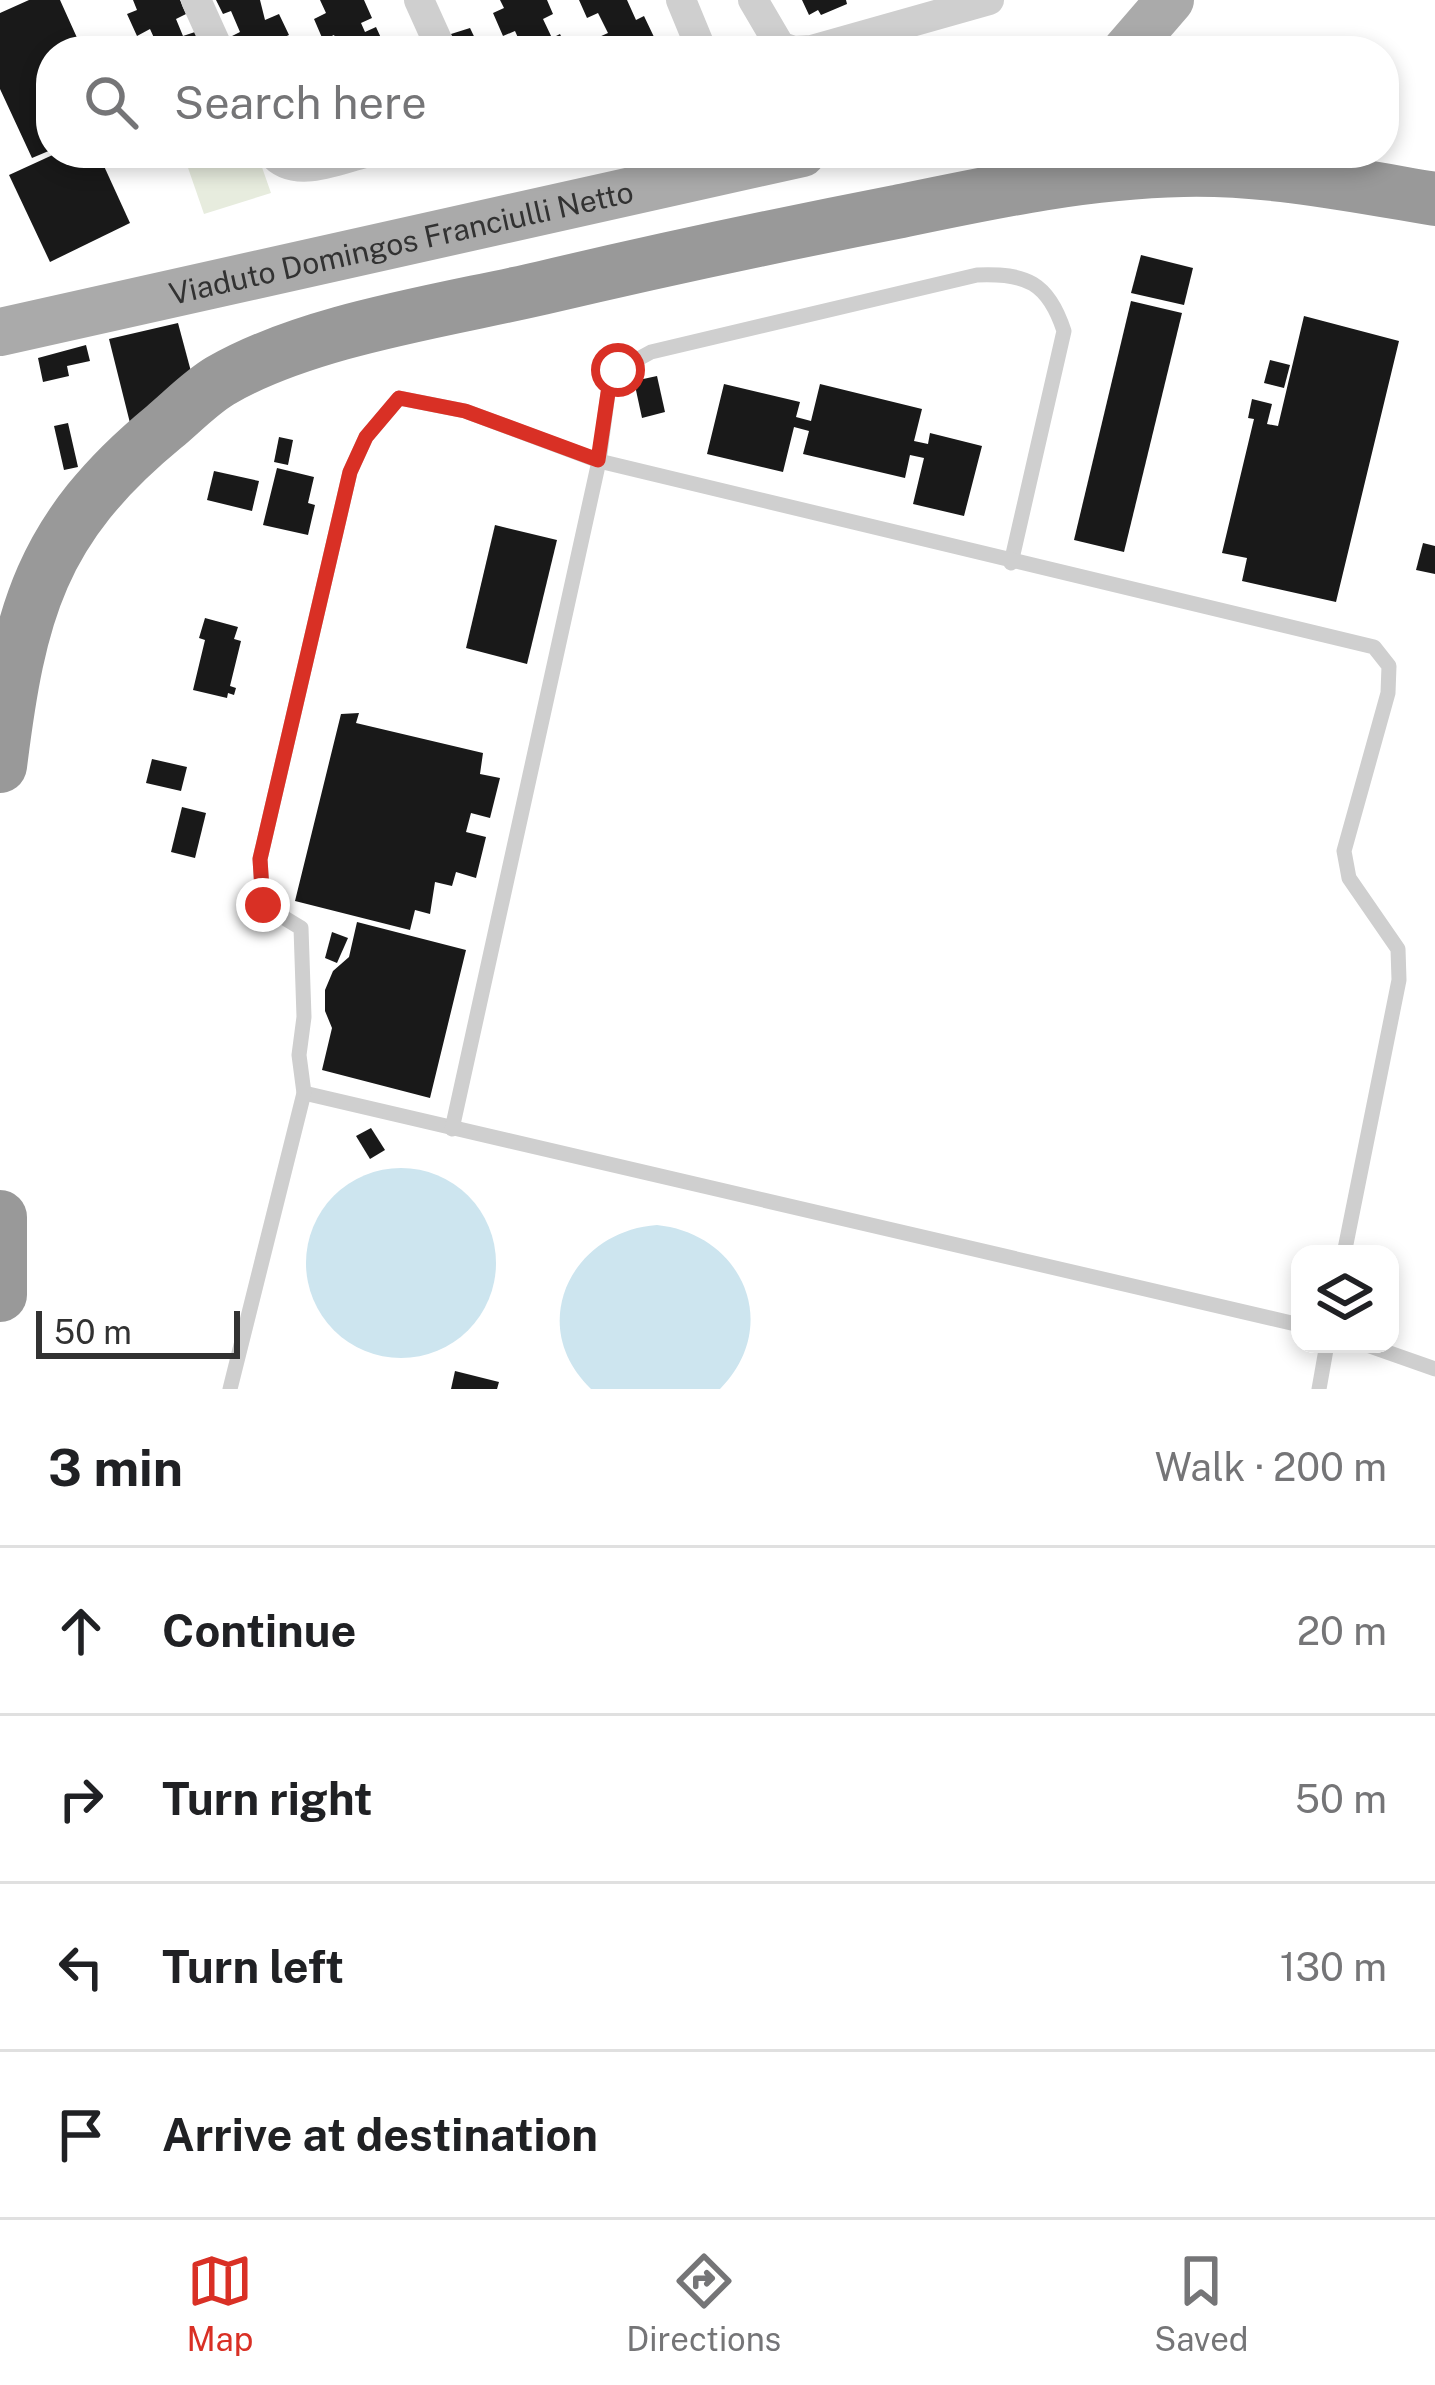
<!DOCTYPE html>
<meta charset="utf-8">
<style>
:root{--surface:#fff;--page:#f6f6f6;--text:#202124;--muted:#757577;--line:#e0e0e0;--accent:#d93025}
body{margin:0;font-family:"Public Sans",sans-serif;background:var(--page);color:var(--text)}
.controls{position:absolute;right:36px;bottom:36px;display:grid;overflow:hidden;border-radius:24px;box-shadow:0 6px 18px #0003}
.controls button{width:108px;height:108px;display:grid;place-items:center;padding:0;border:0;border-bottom:3px solid var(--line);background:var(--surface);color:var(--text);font:60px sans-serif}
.scale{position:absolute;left:36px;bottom:30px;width:204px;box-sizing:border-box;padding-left:12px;border:6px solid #323232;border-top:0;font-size:33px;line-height:42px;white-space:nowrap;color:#323232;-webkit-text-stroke:9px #fff;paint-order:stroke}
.stop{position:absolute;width:36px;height:36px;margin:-27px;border:9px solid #d93025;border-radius:50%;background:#fff}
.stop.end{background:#d93025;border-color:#fff;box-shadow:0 3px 12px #0008}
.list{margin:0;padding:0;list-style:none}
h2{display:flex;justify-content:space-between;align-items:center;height:156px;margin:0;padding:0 48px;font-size:51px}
h2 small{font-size:39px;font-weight:400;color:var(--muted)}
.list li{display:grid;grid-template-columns:78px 1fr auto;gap:36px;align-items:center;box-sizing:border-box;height:168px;padding:0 48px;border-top:3px solid var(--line)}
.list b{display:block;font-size:45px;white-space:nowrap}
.list em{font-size:39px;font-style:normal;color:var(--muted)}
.icon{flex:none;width:66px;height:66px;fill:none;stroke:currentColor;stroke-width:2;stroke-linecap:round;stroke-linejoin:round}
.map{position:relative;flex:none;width:1435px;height:1389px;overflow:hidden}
.search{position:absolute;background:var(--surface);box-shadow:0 6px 18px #0003;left:36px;right:36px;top:36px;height:132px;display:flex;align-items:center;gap:30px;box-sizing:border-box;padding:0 42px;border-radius:48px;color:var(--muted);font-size:45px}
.sheet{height:828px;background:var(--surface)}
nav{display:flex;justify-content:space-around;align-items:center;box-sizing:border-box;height:168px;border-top:3px solid var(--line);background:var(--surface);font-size:33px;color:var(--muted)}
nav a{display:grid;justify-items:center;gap:6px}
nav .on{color:var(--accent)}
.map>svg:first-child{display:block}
.green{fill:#e7ecde}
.water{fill:#cde5ef}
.building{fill:#191919}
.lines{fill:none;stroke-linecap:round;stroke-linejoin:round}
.service{stroke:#cfcfcf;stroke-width:15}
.minor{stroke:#cfcfcf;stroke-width:30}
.primary{stroke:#aaa;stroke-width:48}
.motorway{stroke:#999;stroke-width:54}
.route{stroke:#d93025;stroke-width:15}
.labels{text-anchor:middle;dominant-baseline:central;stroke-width:12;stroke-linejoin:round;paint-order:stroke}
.street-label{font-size:30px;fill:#323232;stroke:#fff}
</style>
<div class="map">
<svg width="1435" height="1389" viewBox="0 0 1435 1389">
<rect width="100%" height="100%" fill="#fff"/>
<path class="green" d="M214,153h43l14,40 -67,21 -18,-52z"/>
<g class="water">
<circle cx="401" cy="1263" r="95"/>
<path d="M657,1225c85,9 126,100 63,164h-129c-66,-63 -20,-158 66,-164z"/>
</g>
<g class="building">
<path d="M29,0h31l23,51h-32v99l-19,8 -32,-69v-76z"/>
<path d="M133,0h47l6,14 -10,5 7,17 12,-4 9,19h-44l-10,-22 -13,7 -10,-22 10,-4z"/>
<path d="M216,0h44l5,20 14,-6 10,21 -13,6 5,10h-44l-7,-14 10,-5 -9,-21 -8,3z"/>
<path d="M320,0h44l8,18 -11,5 4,9 11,-5 11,24h-62l14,-6 -5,-10 -11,5 -9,-21 12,-6z"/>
<path d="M500,0h47l6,14 -10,5 9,19 8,-4 8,17h-44l-9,-20 -12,5 -10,-23 11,-5z"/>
<path d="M579,0h48l9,20 8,-4 10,21 -9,5 2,6 -7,3h-35l-6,-14 9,-4 -10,-20 -11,5z"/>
<path d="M802,0h44l1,4 -26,11 -3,-5 -9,5z"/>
<path d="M470,28l11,23h-22l-8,-17z"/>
<path d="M57,153h41l32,70 -80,39 -41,-87z"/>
<path d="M1141,255l52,13 -9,37 -53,-12z"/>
<path d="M1131,301l51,12 -58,239 -50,-12z"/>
<path d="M1304,316l95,25 -63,261 -94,-21 5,-23 -25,-5 32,-134 -6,-1 4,-19 20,5 -5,20 11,2z"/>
<path d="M178,323l15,56 -63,44 -21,-84z"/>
<path d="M86,345l4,16 -23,5 2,10 -26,6 -5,-24z"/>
<path d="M1270,360l20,5 -6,23 -20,-5z"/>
<path d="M657,376l8,36 -23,6 -8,-37z"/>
<path d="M724,384l76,18 -4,15 15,4 9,-37 102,25 -8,32 14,3 2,-11 52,13 -18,70 -51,-12 11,-46 -14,-3 -5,23 -102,-24 6,-23 -15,-4 -11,45 -76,-18z"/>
<path d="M68,423l10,44 -14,3 -10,-44z"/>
<path d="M279,437l14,3 -5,25 -14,-3z"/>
<path d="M277,468l37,9 -6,26 7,2 -7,30 -45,-10z"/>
<path d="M214,471l45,10 -7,30 -45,-11z"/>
<path d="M495,525l62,15 -30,124 -61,-16z"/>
<path d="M1423,543l12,3v28l-19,-4z"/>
<path d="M205,618l33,9 -4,12 7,2 -11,45 6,2 -2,7 -6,-2 -1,5 -34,-8 12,-50 -6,-2z"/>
<path d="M359,713l-3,10 127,30 -3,21 20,4 -10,40 -19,-5 -5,19 20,5 -10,41 -20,-6 -4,14 -17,-4 -5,32 -15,-4 -5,20 -115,-29 46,-187z"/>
<path d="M152,759l35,8 -6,24 -35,-8z"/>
<path d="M182,807l24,6 -11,45 -24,-6z"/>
<path d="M357,922l109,28 -36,148 -108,-28 10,-42 -7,-17v-21l8,-19 16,-14z"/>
<path d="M332,932l16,6 -11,25 -12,-5z"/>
<path d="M371,1128l14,22 -15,9 -14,-23z"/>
<path d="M455,1371l44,11 -2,7h-46z"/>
</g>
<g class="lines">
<g class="service">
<path d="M304,1093l996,232"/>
<path d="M452,1129l147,-668 9,-68 10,-23 33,-18 326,-77c49,-2 71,7 87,56l-53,232"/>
<path d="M1364,1344l71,25"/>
<path d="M230,1389l74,-296 -5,-38 5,-38 -3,-89 -38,-23 -3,-46 90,-387 16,-35 33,-39 66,13 134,50 775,186 15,19 -1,27 -44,158 5,27 49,71 1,31 -55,274"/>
<path d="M1319,1389l8,-45"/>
</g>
<g class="minor">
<path d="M196,0l23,51"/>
<path d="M419,0l23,51"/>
<path d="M681,0l21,51"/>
<path d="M753,0l27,46 13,5 19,-1 177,-50"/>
<path d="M272,153c22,27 65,7 93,0"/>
</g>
<g class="primary">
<path d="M1126,51l44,-51"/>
<path id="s1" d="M0,332l802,-179"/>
</g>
<g class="motorway">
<path d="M0,766c19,-153 40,-237 164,-339 18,-15 36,-34 56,-46 88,-51 222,-70 322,-93 118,-28 236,-53 354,-76 96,-20 189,-40 287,-42 85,-2 169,15 252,29"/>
<path d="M0,1217v78"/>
</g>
</g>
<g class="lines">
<path class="route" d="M263,905l-3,-46 90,-387 16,-35 33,-39 66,13 133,49 10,-67 10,-23"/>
</g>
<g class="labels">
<g class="street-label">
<text stroke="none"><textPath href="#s1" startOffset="411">Viaduto Domingos Franciulli Netto</textPath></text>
</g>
</g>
</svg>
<div class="controls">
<button><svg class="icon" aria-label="layers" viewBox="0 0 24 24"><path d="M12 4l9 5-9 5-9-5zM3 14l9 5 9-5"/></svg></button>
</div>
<div class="scale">50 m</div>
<div class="stop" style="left:618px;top:370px"></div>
<div class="stop end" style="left:263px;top:905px"></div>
<div class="search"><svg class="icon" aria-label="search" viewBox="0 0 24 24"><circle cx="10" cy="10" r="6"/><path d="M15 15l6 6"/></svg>Search here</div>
</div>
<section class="sheet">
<h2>3 min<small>Walk · 200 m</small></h2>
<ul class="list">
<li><svg class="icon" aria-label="ahead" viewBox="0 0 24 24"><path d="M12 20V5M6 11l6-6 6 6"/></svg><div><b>Continue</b></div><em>20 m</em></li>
<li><svg class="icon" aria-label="right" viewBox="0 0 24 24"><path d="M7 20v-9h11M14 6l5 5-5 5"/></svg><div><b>Turn right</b></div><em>50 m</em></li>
<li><svg class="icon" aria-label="left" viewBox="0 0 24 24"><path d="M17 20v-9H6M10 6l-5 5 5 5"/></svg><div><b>Turn left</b></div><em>130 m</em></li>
<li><svg class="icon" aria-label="arrive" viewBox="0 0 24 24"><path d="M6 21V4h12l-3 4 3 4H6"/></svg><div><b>Arrive at destination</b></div></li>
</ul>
</section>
<nav>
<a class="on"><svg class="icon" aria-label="map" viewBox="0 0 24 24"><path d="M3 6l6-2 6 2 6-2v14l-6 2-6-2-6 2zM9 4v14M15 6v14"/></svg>Map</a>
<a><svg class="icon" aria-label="directions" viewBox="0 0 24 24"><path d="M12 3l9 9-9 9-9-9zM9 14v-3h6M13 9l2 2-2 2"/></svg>Directions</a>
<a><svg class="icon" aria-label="saved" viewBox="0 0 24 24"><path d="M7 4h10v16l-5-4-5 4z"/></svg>Saved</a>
</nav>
